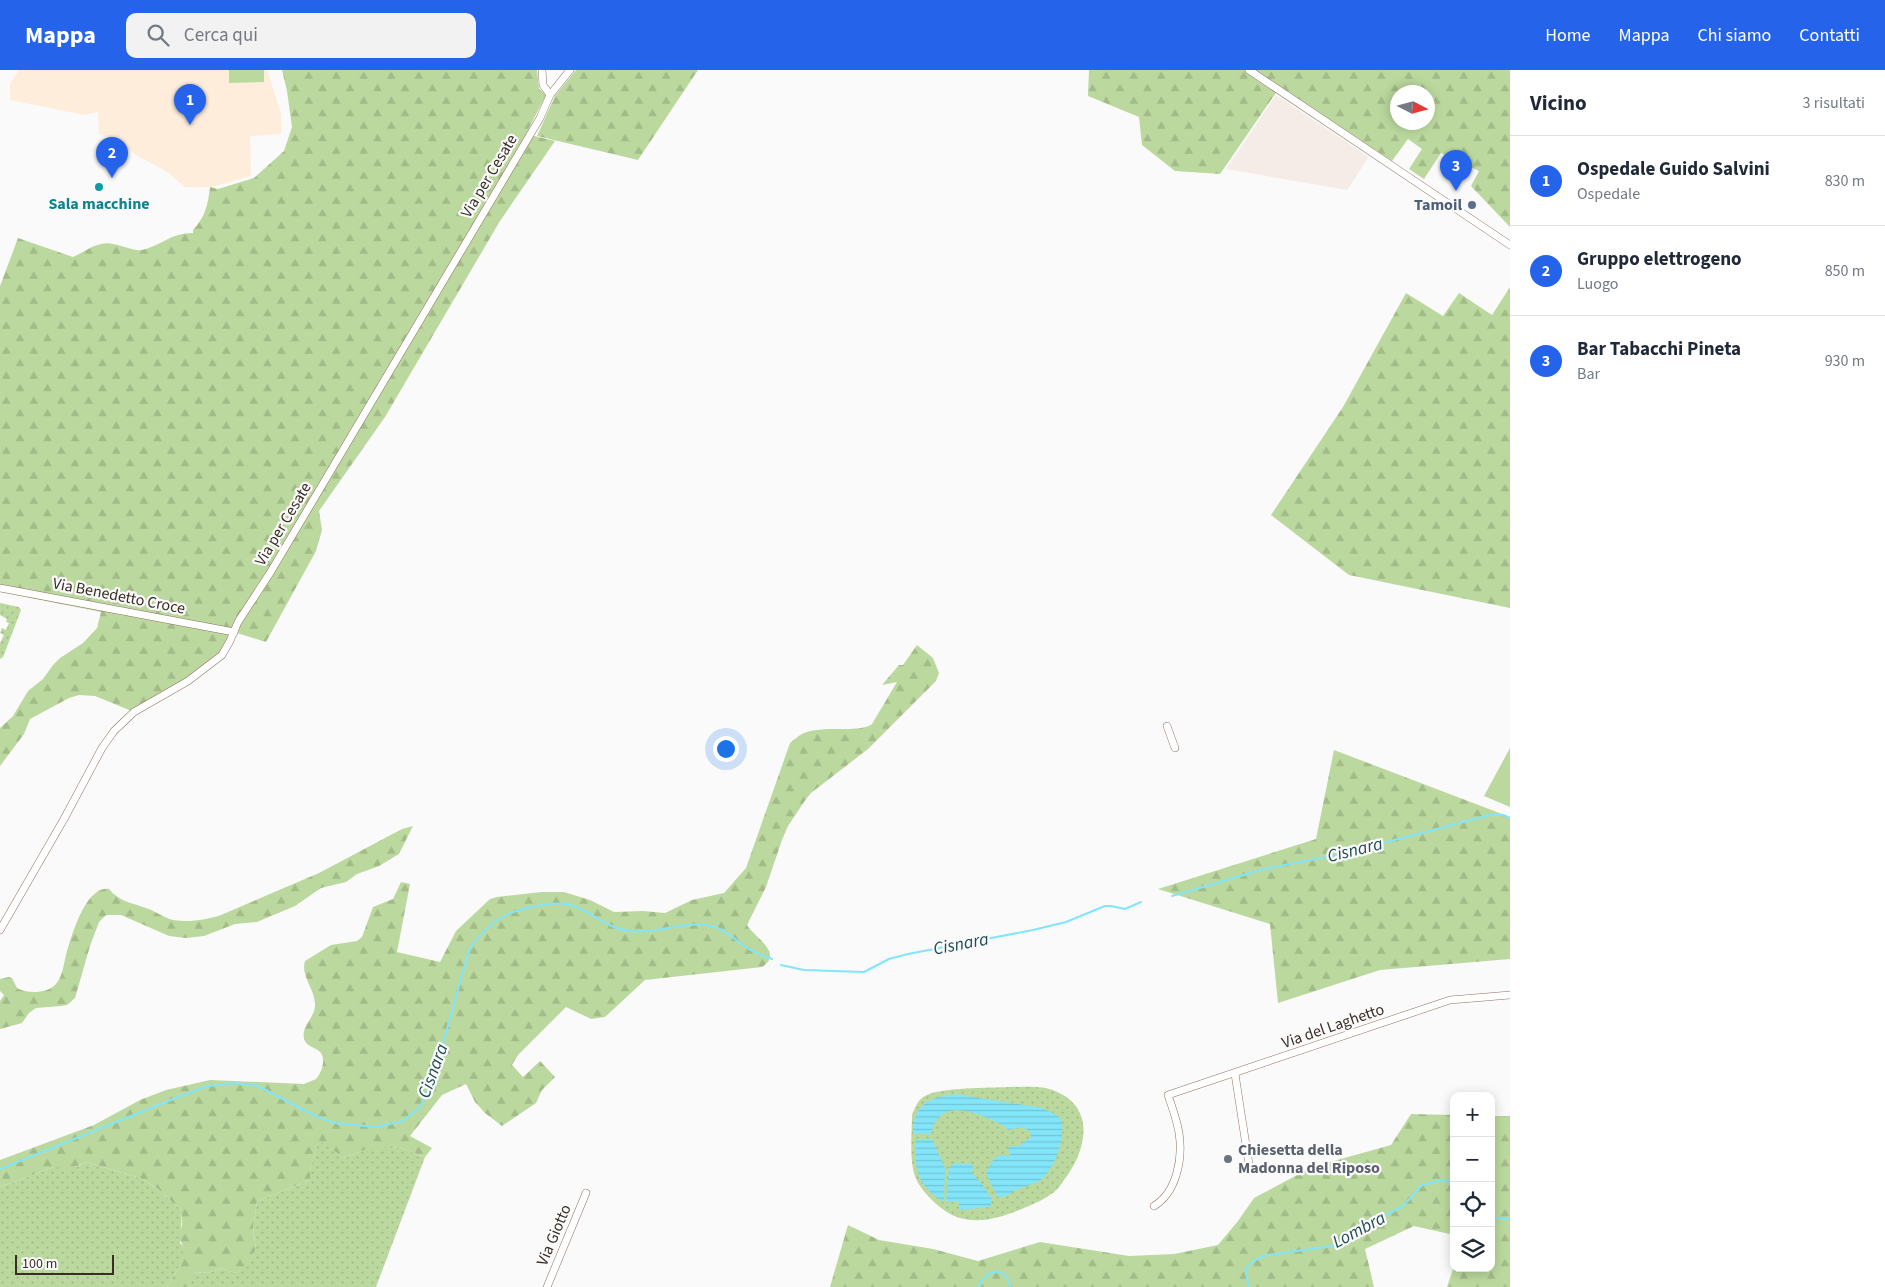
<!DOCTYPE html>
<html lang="it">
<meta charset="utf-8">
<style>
:root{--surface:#fff;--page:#f2f2f3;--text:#1f2937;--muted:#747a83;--line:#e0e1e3;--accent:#2563eb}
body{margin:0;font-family:"Source Sans 3",sans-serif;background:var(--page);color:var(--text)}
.controls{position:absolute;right:15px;bottom:15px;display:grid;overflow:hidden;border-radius:10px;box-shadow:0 2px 12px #0003}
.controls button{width:45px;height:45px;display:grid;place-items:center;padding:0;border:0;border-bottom:1px solid var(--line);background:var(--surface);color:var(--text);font:25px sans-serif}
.compass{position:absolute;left:1390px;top:15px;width:45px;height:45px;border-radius:50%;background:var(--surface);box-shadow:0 2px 12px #0003;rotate:96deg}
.scale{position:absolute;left:15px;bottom:12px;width:99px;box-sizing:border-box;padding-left:5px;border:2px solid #3a2d26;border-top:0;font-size:14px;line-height:18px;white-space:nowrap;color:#3a2d26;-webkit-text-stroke:4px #fafafa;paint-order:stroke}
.you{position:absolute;left:725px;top:678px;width:18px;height:18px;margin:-12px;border:4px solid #fff;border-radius:50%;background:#1a73e8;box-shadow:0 0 0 8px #1a73e833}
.badge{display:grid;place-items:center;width:32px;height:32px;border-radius:50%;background:var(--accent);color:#fff;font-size:16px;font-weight:700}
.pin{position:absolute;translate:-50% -41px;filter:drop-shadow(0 1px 2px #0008)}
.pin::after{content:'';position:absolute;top:26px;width:18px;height:15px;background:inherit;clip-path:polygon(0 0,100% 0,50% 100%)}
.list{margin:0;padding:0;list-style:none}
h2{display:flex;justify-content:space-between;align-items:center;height:65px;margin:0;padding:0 20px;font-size:21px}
h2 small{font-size:16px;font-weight:400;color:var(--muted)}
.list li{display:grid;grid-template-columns:32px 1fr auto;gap:15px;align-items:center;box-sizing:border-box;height:90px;padding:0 20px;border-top:1px solid var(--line)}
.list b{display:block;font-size:19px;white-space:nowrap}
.list p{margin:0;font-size:16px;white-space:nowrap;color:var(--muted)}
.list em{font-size:16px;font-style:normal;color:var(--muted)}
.icon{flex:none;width:28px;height:28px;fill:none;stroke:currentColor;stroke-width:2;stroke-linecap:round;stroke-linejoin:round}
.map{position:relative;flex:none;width:1510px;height:1217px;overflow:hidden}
header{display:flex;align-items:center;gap:30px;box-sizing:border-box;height:70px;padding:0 25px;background:var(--accent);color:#fff}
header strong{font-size:24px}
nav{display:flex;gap:28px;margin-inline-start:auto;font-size:18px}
.search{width:350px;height:45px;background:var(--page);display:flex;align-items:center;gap:12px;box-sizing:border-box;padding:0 18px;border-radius:10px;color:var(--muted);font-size:19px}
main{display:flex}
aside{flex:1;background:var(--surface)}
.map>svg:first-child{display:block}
.built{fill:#f5ece8}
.medical{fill:#feeddb}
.grass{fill:url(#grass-dots)}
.forest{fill:url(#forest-firs);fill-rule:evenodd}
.pitch{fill:#bbd99e}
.water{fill:url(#water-rules)}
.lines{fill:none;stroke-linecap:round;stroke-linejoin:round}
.stream{stroke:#83e5f9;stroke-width:2}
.minor-casing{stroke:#907162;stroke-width:8}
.minor{stroke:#fff;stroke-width:7}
.culture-dot{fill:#0f9aa8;stroke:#fafafa;stroke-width:2}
.service-dot{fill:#5c6f8a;stroke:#fafafa;stroke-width:2}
.worship-dot{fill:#6b7280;stroke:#fafafa;stroke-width:2}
.labels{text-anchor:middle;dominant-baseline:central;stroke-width:4.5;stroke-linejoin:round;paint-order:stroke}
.street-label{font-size:16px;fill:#3a2d26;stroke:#fafafa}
.culture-label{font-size:16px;font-weight:bold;fill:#0d838f;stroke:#fafafa}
.service-label{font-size:16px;font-weight:bold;fill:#4e5e75;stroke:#fafafa;text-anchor:end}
.worship-label{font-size:16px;font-weight:bold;fill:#5b616d;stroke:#fafafa;text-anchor:start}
.water-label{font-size:18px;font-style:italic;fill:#204c55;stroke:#fafafa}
</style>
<header>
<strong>Mappa</strong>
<div class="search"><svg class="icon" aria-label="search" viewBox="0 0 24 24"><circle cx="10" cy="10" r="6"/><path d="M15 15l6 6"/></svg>Cerca qui</div>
<nav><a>Home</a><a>Mappa</a><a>Chi siamo</a><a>Contatti</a></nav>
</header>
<main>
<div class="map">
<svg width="1510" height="1217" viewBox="0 0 1510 1217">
<defs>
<pattern id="grass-dots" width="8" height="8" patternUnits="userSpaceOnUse" patternTransform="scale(1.25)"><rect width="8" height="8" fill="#bbd99e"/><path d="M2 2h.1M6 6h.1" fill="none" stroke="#a2bb88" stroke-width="1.8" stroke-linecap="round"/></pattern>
<pattern id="forest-firs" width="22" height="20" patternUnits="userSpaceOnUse" patternTransform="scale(1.25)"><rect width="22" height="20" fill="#bbd99e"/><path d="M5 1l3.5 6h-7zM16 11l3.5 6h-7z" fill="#a2bb88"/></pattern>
<pattern id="water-rules" width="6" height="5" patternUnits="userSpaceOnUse" patternTransform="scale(1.25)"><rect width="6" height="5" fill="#83e5f9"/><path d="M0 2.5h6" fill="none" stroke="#72c5d5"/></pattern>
</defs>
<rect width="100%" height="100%" fill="#fafafa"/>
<path class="built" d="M1276,25l93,62 -22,33 -121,-21z"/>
<path class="medical" d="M19,0h248l14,43v21l-31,2 1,40 -39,11h-27l-19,-16 -25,-13 -34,-22 -8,-1 -1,-23 -13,3 -75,-15v-17z"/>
<g class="grass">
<path d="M0,533l19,4 2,3 -18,47 -3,2v-16l4,-8 -4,-2 2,-5 4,2 3,-7 -3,-1 1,-3 -7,-4z"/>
<path d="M1010,1017c15,0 32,-2 45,4 42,17 31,61 9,89 -3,4 -6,9 -10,12 -9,7 -20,12 -30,16 -27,12 -58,20 -83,0 -10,-8 -22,-20 -26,-32 -6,-17 -3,-44 -3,-61 3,-7 6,-16 13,-19 14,-9 66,-8 85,-9z"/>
<path d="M319,1069l25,19 23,-9h21l11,-2 26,10 -49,130h-187l5,-15 14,1 14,-5 12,5 10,-4 12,-20 -3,-21 4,-27 53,-21v-10z"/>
<path d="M86,1092l54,16 17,10 25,23 -2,32 5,5 -4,16 -14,23h-167v-100l54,-20h22z"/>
</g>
<g class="forest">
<path d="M282,0h255l2,19 7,6 -20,39 29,7 -55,80 -115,196 -66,94 3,19 -6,21 -50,91 -32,-10c-13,35 -69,61 -100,80l-39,-16 -16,-1 -10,3 -39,21 -6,15 -24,32v-38l13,-12 15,-25 15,-12 10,-14 7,-7 23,-15 14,-15 4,-16 -101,-20v-306l18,-48 55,19c9,-4 18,-11 28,-13 11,-4 32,8 41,6 21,-5 28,-17 51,-17v-3c12,-13 15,-25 17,-43l8,2 36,-11 30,-27 8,-24 -5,-36z"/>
<path d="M576,0h122l-60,90 -101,-24 18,-40z"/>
<path d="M1089,0h421v157l-39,-41 8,-15 -38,-18 -17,26 -15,-10 13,-20 -14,-10 -16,22 -112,-74 -60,87 -45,-3 -33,-26 -3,-28 -51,-21zM1398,22h30v30h-30z"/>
<path d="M1510,217v321l-161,-33 -78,-60 72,-108 63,-114 37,23 16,-23 33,22z"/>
<path d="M917,575l16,13 6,15 -3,8 -68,68 -57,44 -5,6 -18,27 -6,14 -16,47 -19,38c8,13 37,28 15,42l-117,13 -40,37 -14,2 -25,-12 -48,48 -6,10 11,12 17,-16 15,16 -13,13 -6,13 -34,23 -17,-13 -10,-11 -9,-18 -24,11 -32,41 22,12 -7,9 -26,-10 -11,2h-21l-23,9 -25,-18 -9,30v10l-53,21 -4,27 3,21 -12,21 -10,3 -12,-5 -14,5 -13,-1 -6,15h-22l14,-23 3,-16 -6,-12 4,-10v-15l-25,-23 -17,-10 -54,-16 -15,7 -17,-2 -54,20v-27l94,-35 46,-25 26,-10 44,-10 94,4 12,-5c6,-6 11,-22 3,-28 -5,-4 -13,-5 -15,-12 -3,-13 11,-22 11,-33 1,-16 -15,-30 -10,-45l26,-16 26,-4 5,-4 11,-30 20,-8 8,-17 9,2 -13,68 43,10 16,-31 34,-32 7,-2 45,-5h22l26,8 24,12 29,-1 22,2 27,-13 32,-7 22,-25 44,-125c4,-3 8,-7 12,-9 20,-10 56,0 70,-10l25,-42 -15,3 17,-20h4z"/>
<path d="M1334,680l176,67v142l-130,11 -102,33 -8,-79 -112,-35 158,-50z"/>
<path d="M413,756l-14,28 -20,12 -22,8 -11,8 -25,6 -26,18 -38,16 -22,2 -31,12 -18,2 -17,-2 -48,-21h-15l-7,7 -9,24 -15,52 -8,7 -6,1 -25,2 -7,5 -7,10 -22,6v-28l4,-6 -4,-4v-12l9,-2 3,1 5,10c10,6 30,6 39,-4 7,-8 8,-23 11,-33 5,-16 19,-66 42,-62 9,12 23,14 37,19 7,2 14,7 21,10 13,6 40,2 54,-3l98,-42 83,-44z"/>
<path d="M1411,1044l43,1v120l-40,-9 -49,23 9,38h-544l18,-62 31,15 54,9 45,12 62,-19 89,14 45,-2 44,-9 20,-24 16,-23 58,-31 79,-22z"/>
<path d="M1491,1046h19v171h-63l7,-21v2h37z"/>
</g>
<g class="pitch">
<path d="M229,0h35v12l-35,1z"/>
<path d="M1510,678v59l-26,-11z"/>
</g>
<g class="water">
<path d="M954,1024l88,14 15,7 5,6c2,19 -5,43 -19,57 -7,7 -20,8 -29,13 -6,3 -9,8 -17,5l-11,-22c6,-13 8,-21 24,-18l-2,-8 4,-2h7l12,-9 -1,-6 -9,-4 -12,3c-7,-6 -15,-9 -24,-13 -23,-9 -47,-14 -54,17h-18c0,-29 15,-36 41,-40z"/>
<path d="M915,1069h17l13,29 -1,34c-28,-17 -29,-32 -29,-63z"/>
<path d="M956,1093l16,1 1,3 -1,6 10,11 10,15 -2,8 -31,3v-8h-13l3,-35z"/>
</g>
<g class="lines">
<g class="stream">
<path d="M1172,826l92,-27 73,-14 153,-40h13l7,3"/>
<path d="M781,895l23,5 60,2 25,-13 19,-5 125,-24 33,-8 39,-16h6l14,3 16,-7"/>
<path d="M0,1099l178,-72 30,-11 27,-3 23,3 57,30 19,7 42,4 27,-6 17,-14 13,-27 36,-130c8,-13 19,-24 32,-32 13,-9 54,-18 70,-13 20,6 37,24 58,26 26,3 60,-11 83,-5 16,4 25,17 39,24 6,4 14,6 21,9"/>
<path d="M1491,1147l19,2"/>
<path d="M978,1217c8,-18 28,-22 32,0"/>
<path d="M1249,1217l-4,-18c6,-8 14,-11 23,-14l71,-10 29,-20 35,-19 19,-21 20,-5 12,3"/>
</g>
<defs>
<g id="minor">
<path d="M542,0l1,15 7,10"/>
<path d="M1249,0l261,175"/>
<path d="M0,518l234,44"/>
<path d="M1167,656l8,22"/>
<path d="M0,860l64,-111 38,-71 12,-17 20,-19 54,-31 34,-26 8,-14 8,-19 32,-49 270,-455 10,-23 20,-25"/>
<path d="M1235,1004l15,97"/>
<path d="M1154,1136c23,-14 29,-48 25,-73 -2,-13 -7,-26 -11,-38l282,-95 60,-5"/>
<path d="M547,1217l39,-94"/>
</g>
</defs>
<use href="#minor" class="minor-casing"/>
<use href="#minor" class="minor"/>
</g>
<circle class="culture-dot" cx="99" cy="117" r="5"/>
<circle class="service-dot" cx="1472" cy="135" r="5"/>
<circle class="worship-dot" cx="1228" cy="1089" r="5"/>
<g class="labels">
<g class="street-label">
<text transform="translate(489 106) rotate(-59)">Via per Cesate</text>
<text transform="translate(283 454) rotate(-59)">Via per Cesate</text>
<text transform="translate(119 526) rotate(11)">Via Benedetto Croce</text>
<text transform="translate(1333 956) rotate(-19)">Via del Laghetto</text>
<text transform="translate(554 1165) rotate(-67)">Via Giotto</text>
</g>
<g class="culture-label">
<text x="99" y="134">Sala macchine</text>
</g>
<g class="service-label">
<text x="1462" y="135">Tamoil</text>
</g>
<g class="worship-label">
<text x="1238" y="1080">Chiesetta della<tspan x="1238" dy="18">Madonna del Riposo</tspan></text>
</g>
<g class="water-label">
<text transform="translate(1355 780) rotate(-14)">Cisnara</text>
<text transform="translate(961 874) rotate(-11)">Cisnara</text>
<text transform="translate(433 1001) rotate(-70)">Cisnara</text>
<text transform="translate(1359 1160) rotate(-28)">Lombra</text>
</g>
</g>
</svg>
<div class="controls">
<button>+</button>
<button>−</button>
<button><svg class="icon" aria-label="locate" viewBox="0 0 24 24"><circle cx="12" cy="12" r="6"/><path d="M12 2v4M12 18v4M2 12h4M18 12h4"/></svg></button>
<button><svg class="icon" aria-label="layers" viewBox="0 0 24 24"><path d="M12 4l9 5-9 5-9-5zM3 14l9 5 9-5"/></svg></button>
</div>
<svg class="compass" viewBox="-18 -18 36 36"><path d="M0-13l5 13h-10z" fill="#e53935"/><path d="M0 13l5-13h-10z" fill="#747a83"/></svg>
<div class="scale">100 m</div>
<div class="you"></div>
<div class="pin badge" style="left:190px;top:55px">1</div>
<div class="pin badge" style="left:112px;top:108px">2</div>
<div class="pin badge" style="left:1456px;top:121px">3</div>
</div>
<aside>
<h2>Vicino<small>3 risultati</small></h2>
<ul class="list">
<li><span class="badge">1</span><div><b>Ospedale Guido Salvini</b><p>Ospedale</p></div><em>830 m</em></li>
<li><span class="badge">2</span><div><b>Gruppo elettrogeno</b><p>Luogo</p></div><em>850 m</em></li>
<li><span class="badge">3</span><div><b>Bar Tabacchi Pineta</b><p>Bar</p></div><em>930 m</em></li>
</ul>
</aside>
</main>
